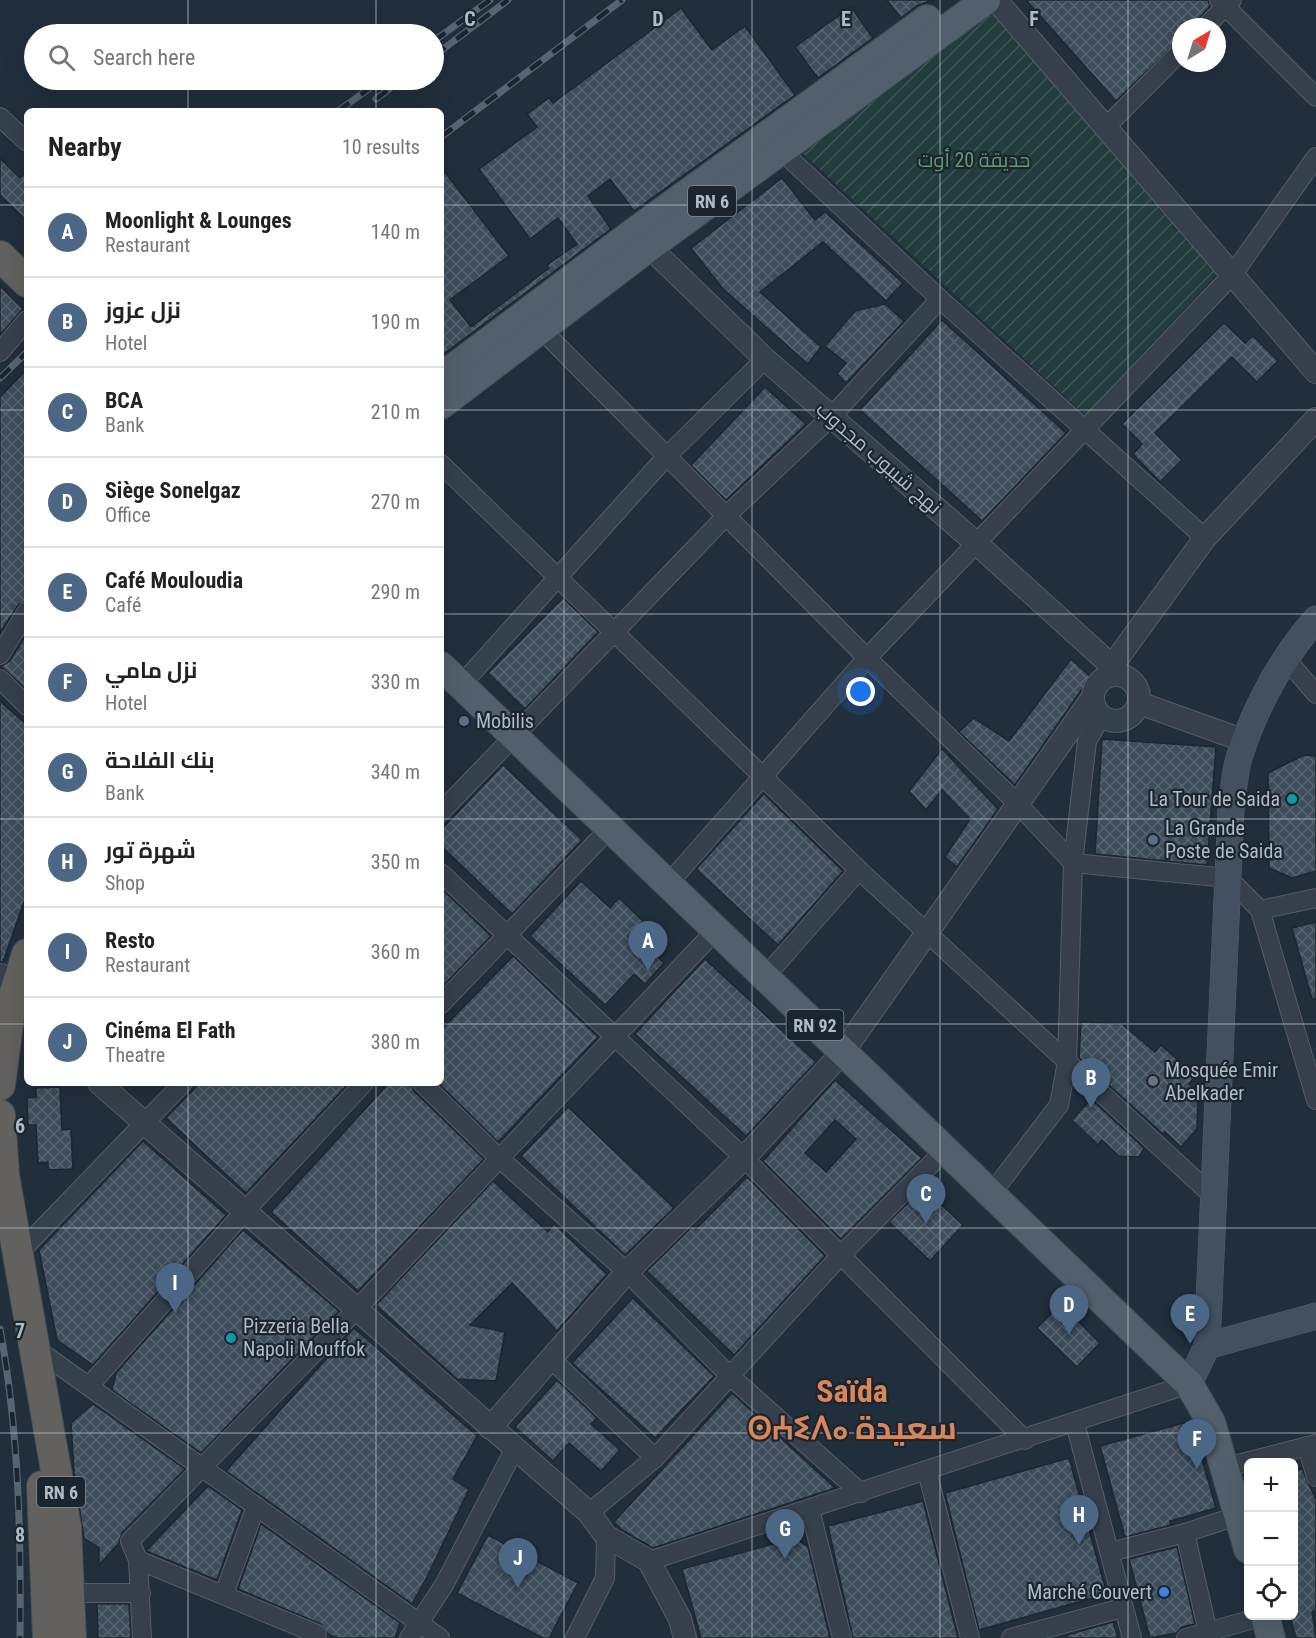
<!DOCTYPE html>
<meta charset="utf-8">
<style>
:root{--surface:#fff;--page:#f6f6f6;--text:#222;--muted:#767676;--line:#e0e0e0;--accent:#4c6685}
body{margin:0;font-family:"Roboto Condensed",Cairo,"Noto Sans Tifinagh",sans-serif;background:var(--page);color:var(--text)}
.controls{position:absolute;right:18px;bottom:18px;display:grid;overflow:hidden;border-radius:9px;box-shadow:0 6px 24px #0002}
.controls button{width:54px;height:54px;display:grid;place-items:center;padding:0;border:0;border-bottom:2px solid var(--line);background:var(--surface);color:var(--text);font:30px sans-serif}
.compass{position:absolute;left:1172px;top:18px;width:54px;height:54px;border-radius:50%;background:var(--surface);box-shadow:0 6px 24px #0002;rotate:38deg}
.you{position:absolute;left:861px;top:692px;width:21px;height:21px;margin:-15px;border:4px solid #fff;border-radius:50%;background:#1a73e8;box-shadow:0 0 0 9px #1a73e833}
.badge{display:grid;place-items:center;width:39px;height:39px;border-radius:50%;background:var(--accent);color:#fff;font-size:20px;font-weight:700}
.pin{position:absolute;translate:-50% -50px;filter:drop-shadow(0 2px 3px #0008)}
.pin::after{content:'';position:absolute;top:32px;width:21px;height:18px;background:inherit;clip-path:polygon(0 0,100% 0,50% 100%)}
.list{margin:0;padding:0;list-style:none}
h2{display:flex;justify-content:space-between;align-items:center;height:78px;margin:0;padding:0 24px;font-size:26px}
h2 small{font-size:20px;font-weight:400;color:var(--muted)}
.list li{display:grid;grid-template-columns:39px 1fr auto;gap:18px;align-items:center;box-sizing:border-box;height:90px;padding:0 24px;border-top:2px solid var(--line)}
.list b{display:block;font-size:22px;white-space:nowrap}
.list p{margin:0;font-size:20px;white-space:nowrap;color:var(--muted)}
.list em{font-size:20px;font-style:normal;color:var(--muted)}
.icon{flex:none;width:33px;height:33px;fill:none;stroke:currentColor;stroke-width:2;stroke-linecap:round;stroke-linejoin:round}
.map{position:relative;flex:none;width:1316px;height:1638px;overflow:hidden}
.search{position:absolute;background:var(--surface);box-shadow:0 6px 24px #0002;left:24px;top:24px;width:420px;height:66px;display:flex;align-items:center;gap:15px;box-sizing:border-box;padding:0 21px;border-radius:33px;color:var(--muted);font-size:22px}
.panel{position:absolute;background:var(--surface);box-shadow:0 6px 24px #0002;left:24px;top:108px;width:420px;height:978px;border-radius:9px}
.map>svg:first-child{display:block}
.garden{fill:url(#garden-furrows)}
.building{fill:url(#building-cross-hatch);stroke:#1c2732;stroke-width:1.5;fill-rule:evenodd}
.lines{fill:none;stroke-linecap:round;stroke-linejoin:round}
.minor-casing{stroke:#535e69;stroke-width:20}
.tertiary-casing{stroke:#535e69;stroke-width:24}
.secondary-casing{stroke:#535e69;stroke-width:27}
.primary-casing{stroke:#3e4955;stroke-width:30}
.trunk-casing{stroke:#404b56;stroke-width:32}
.minor{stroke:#35404c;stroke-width:18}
.tertiary{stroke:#35404c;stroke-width:22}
.secondary{stroke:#42505f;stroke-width:26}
.primary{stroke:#525f6c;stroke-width:28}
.trunk{stroke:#62615e;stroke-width:30}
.rail-casing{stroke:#566573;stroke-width:7}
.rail{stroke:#1a2530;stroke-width:4.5;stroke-dasharray:14;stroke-linecap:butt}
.grid{fill:none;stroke:#b0bbc8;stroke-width:1.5;stroke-opacity:0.55}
.service-dot{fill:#5c6f8a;stroke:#1a2530;stroke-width:2}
.culture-dot{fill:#0f9aa8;stroke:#1a2530;stroke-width:2}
.worship-dot{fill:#6b7280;stroke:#1a2530;stroke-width:2}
.shop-dot{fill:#3f7fe0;stroke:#1a2530;stroke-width:2}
.labels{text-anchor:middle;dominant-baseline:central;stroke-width:4.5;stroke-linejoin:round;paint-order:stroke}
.shield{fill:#1a2530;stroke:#838e9a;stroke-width:1.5}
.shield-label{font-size:18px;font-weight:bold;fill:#b0bbc8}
.park-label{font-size:20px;fill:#659a6d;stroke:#1a2530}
.street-label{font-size:20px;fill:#b0bbc8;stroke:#1a2530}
.poi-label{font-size:20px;fill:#b0bbc8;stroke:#1a2530;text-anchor:start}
.town-label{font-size:32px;font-weight:bold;fill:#d98659;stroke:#1a2530}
.grid-label{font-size:20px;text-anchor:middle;font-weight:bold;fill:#b0bbc8;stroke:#1a2530;stroke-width:4.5;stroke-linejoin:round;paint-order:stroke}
</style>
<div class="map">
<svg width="1316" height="1638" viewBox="0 0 1316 1638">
<defs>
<pattern id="garden-furrows" width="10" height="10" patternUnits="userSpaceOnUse" patternTransform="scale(1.5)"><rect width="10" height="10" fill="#233c3d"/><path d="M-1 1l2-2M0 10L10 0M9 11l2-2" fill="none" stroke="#405658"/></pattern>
<pattern id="building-cross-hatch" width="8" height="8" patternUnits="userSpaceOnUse" patternTransform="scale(1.5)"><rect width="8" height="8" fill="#3d4d5b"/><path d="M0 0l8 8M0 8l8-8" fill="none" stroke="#566571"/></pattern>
</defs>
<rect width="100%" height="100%" fill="#212e3c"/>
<path class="garden" d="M990,9l230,262 -135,144 -286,-265z"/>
<g class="building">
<path d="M887,0h47l-16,5 -17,13z"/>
<path d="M1026,0h182l2,6 -19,21h-10v11l-65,63z"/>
<path d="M851,7l22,31 -55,40 -23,-31z"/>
<path d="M681,8l31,42 33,-24 50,69 -161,116 -24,-32 -22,17 23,33 -170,127v-189l68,89 -59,44 21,27 78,-59 -2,-3 30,-21 -19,-26 -28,21 -51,-70 58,-42 -10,-13 22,-16 4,5z"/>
<path d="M0,158l20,20 7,-7v50l-27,-26z"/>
<path d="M782,178l33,42 10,-8 78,71 -17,18 -63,-59 -63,50 61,55 -13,17 -85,-75 -32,-41z"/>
<path d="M0,286l23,23 -23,26z"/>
<path d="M885,304l19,17 -58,62 -9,-9 9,-11 -21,-17 30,-35z"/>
<path d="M942,320l124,113 -84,88 -122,-111z"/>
<path d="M1224,323l21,20 8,-7 25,25 -21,21 -25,-25 -77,76 27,27 -22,22 -27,-28 9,-10 -20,-20z"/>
<path d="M27,369v231l-9,5 -18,28v-236z"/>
<path d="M765,387l41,37 -80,76 -35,-35z"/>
<path d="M563,598l35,34 -73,77 -37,-36z"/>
<path d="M27,633v57l-26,-24 9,-5z"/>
<path d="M1071,659l24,22 -13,8 -67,96 -56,-53 15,-14 35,23z"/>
<path d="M0,701l27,24v168l-24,69h-3z"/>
<path d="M1102,739l114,8 -9,118 -112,-11z"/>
<path d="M942,749l56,60 -41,58 -12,-10 25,-38 -28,-29 -16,20 -17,-19z"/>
<path d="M1304,755l12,1v115l-24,7 -23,-10 -1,-95z"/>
<path d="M503,765l79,75 -70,74 -71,-68v-16z"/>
<path d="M764,794l79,77 -65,74 -82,-76z"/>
<path d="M581,881l29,27 9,-10 29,28 -11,12 27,25 -19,21 -11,-10 -29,31 -75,-69z"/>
<path d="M441,888l50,48 -50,52z"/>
<path d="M1316,922v77h-4l-20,-71z"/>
<path d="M513,956l85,81 -100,105 -60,-59h3v-53z"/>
<path d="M705,959l111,103 -70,74 -111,-102z"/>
<path d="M1081,1022l41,2 33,28 6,-7 35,31 -7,8 9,8 -1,37 -16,18 -16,-15 -2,2 -84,-76z"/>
<path d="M835,1080l87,78 -81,81 -78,-78zM835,1120l21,19 -30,33 -21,-19z"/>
<path d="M200,1083h149l-103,110 -80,-75z"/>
<path d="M389,1083h22l3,8 70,68 -126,132 -87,-79z"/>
<path d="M60,1087l2,43 9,-1 2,40 -25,1v-8l-10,1 -2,-38h-8l-1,-27 9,-1v-9z"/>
<path d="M1091,1099l53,49 -5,9 -20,-1 -17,-16 -4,5 -26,-25z"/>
<path d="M568,1107l106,101 -49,47 -104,-99z"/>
<path d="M143,1141l83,74 -133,150 -36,-25 -18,-90z"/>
<path d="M747,1177l78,79 -91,99 -87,-84 46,-45 3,3z"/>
<path d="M493,1181l55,51 6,-8 53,50 -50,57 -45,-48 -42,42 35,7 -9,49 -39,-2 -81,-74z"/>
<path d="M923,1188l40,37 -33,36 -41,-39z"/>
<path d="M243,1230l96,81 -138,142 -89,-63 4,-17z"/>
<path d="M633,1298l81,78 -59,62 -83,-75z"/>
<path d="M1061,1304l39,39 -23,24 -40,-39z"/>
<path d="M354,1328l123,108 -24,43 16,10 -42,88 -15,27 -186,-133z"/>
<path d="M557,1380l40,38 -6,6 29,26 -19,21 -32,-28 -16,18 -38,-34z"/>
<path d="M732,1393l103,95 -182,60 -31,-18 -8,-8z"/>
<path d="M93,1404l92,65 -63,64 -3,10 -20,22v-17l-15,-10 -10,-66 -3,-49z"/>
<path d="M1191,1421l25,87 -46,13 1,4 -46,12 -25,-91z"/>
<path d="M1069,1458l38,136 -128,36 -34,-137z"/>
<path d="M1302,1469l14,31v110l-4,2 4,26h-20l-6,-22h3v-145z"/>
<path d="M208,1486l34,24 -25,70 -71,-29z"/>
<path d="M923,1501l35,137h-105l-25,-112z"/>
<path d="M261,1524l139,99 -5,15h-58l-9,-4 -7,-10 -83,-35z"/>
<path d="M488,1535l90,48 -29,55h-6l-86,-45z"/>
<path d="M795,1538l13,9 22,91h-129l-19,-69z"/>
<path d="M1177,1547l18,77 -13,3 -6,6 -26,5 -21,-79z"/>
<path d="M97,1604h32l2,34h-33z"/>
<path d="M1113,1622l5,16h-51v-3z"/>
</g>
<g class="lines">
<defs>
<g id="minor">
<path d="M1219,0l97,97"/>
<path d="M1205,27l27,-27"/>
<path d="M0,117l27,25"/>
<path d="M1106,127l75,-76"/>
<path d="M773,143l167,156 265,239"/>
<path d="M534,322l333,336 150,145 56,60 155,15 32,32 56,190"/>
<path d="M0,352l27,-32"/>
<path d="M441,464l420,408 352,324"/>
<path d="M0,655l27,-44"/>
<path d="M1287,660l29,34"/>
<path d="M0,679l27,27"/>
<path d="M461,685l205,-228 99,-98"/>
<path d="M441,812l285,-296 105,-99 109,-118"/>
<path d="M441,873l303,285 281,282"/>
<path d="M668,884l199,-226 366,-384 83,-117"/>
<path d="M1260,910l56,-12"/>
<path d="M765,977l94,-107"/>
<path d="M441,1004l169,-176"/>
<path d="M422,1083l77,75 128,114 102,103 132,118"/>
<path d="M991,1194l68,-89 8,-43 6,-199 14,-122 15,-26"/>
<path d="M18,1254l165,-171"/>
<path d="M35,1348l405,290"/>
<path d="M551,1359l104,99"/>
<path d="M89,1386l156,-175 119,-128"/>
<path d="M1075,1423l57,215"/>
<path d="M1307,1446l9,31"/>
<path d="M1226,1467l90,-23"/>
<path d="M927,1471l43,167"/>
<path d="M810,1509l32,129"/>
<path d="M589,1513l66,-55 186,-203 104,-105"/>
<path d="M1185,1533l23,99"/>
<path d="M1110,1552l75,-19 55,-18"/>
<path d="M138,1560l179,74"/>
<path d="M649,1561l540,-177"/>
<path d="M71,1593h70"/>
<path d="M224,1594l32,-88"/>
<path d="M142,1638l-4,-78 -8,-19 226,-231 360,-380"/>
<path d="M409,1638l35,-53 71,-137"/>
<path d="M575,1638l30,-60 1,-42"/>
<path d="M1011,1638l111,-30"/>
<path d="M1186,1638l78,-22"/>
</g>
<g id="tertiary">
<path d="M996,0l320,372"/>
<path d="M639,237l126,122 211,184 136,123 93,-128 111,-119"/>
<circle cx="1116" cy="698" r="23"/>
<path d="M1139,703l106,38"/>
<path d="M0,975l18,6"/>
<path d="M99,1083l490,430 17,23 43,25 31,58 5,19"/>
<path d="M490,1428l137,-156 117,-114 99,-106 250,-355"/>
</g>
<g id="secondary">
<path d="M1207,1346l109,-30"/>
<path d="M1189,1384l18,-38 24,-537c3,-17 3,-37 9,-54 15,-48 43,-99 76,-136"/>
</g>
<g id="primary">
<path d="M441,377l193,-145 293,-213"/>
<path d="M441,405l207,-157 338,-248"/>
<path d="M441,666l748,718 22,38 37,127"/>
<path d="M1265,1616l6,22"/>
</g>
<g id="trunk">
<path d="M0,256l27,26"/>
<path d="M0,1085l10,-77 17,-54"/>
<path d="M0,1115l4,60 62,352 5,111"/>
<path d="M42,1486l6,152"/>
</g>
</defs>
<use href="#minor" class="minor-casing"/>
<use href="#tertiary" class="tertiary-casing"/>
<use href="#secondary" class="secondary-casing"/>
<use href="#primary" class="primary-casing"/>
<use href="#trunk" class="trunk-casing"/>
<use href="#minor" class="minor"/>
<use href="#tertiary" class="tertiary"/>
<use href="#secondary" class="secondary"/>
<use href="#primary" class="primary"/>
<use href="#trunk" class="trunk"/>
<defs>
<g id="rail">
<path d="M434,41l56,-41"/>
<path d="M434,56l74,-56"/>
<path d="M376,99l25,-19"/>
<path d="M338,111l43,-31"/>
<path d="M441,137l181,-137"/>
<path d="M0,378l27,-26"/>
<path d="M0,1329c19,102 21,206 20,309"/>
</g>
</defs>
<use href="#rail" class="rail-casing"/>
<use href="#rail" class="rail"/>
</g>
<path class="grid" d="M188,0v34M376,0v34M564,0v1638M752,0v1638M940,0v1638M1128,0v1638M188,80v31M376,80v31M0,205h27M441,205h875M0,410h27M441,410h875M0,614h27M441,614h875M0,819h27M441,819h875M0,1024h27M441,1024h875M188,1083v555M376,1083v555M0,1228h1316M0,1433h1316"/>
<g class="service-dot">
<circle cx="464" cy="721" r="6"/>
<circle cx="1153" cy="840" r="6"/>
</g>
<g class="culture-dot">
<circle cx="1292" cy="799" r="6"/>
<circle cx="231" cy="1338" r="6"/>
</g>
<circle class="worship-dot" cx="1153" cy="1081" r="6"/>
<circle class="shop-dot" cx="1164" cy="1592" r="6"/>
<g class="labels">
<g class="shield">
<rect x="688" y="186" width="48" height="30" rx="4.5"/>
<rect x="786.5" y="1010" width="57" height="30" rx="4.5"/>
<rect x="37" y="1477" width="48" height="30" rx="4.5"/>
</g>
<g class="shield-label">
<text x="712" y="201">RN 6</text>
<text x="815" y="1025">RN 92</text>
<text x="61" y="1492">RN 6</text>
</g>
<g class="park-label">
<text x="974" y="160">حديقة 20 أوت</text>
</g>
<g class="street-label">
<text transform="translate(879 458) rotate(41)">نهج شيبوب مجدوب</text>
</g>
<g class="poi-label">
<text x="476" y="721">Mobilis</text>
<text x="1280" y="799" text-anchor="end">La Tour de Saida</text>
<text x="1165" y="828">La Grande<tspan x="1165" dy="23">Poste de Saida</tspan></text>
<text x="1165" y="1070">Mosquée Emir<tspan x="1165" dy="23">Abelkader</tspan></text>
<text x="243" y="1326">Pizzeria Bella<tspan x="243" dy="23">Napoli Mouffok</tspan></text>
<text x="1152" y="1592" text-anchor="end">Marché Couvert</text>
</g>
<g class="town-label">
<text x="852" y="1391">Saïda<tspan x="852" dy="37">ⵙⵄⵉⴷⴰ سعيدة</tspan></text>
</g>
</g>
<g class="grid-label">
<text x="470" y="26">C</text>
<text x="658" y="26">D</text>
<text x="846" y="26">E</text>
<text x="1034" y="26">F</text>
<text x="20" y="1133">6</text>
<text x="20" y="1338">7</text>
<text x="20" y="1542">8</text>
</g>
</svg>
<div class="controls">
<button>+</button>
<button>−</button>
<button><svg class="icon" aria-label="locate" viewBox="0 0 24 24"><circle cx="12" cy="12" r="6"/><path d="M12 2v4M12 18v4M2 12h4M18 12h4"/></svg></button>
</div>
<svg class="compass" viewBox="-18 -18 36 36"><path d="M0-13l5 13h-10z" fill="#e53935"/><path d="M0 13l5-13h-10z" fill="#767676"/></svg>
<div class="you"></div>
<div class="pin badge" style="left:648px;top:971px">A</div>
<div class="pin badge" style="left:1091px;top:1108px">B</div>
<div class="pin badge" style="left:926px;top:1224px">C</div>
<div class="pin badge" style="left:1069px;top:1335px">D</div>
<div class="pin badge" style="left:1190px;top:1344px">E</div>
<div class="pin badge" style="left:1197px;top:1469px">F</div>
<div class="pin badge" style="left:785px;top:1559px">G</div>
<div class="pin badge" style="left:1079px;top:1545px">H</div>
<div class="pin badge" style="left:175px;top:1313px">I</div>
<div class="pin badge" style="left:518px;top:1588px">J</div>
<div class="search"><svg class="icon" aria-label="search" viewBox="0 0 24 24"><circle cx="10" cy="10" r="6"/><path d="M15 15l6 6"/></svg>Search here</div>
<section class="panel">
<h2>Nearby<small>10 results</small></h2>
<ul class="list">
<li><span class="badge">A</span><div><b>Moonlight &amp; Lounges</b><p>Restaurant</p></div><em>140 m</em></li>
<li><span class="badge">B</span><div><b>نزل عزوز</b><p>Hotel</p></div><em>190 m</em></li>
<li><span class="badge">C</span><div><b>BCA</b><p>Bank</p></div><em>210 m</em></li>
<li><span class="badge">D</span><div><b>Siège Sonelgaz</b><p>Office</p></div><em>270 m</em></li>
<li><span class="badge">E</span><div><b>Café Mouloudia</b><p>Café</p></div><em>290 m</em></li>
<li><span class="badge">F</span><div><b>نزل مامي</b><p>Hotel</p></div><em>330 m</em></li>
<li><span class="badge">G</span><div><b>بنك الفلاحة</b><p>Bank</p></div><em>340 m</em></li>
<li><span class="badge">H</span><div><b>شهرة تور</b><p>Shop</p></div><em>350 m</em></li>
<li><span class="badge">I</span><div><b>Resto</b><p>Restaurant</p></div><em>360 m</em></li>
<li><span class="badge">J</span><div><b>Cinéma El Fath</b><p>Theatre</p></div><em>380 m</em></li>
</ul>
</section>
</div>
